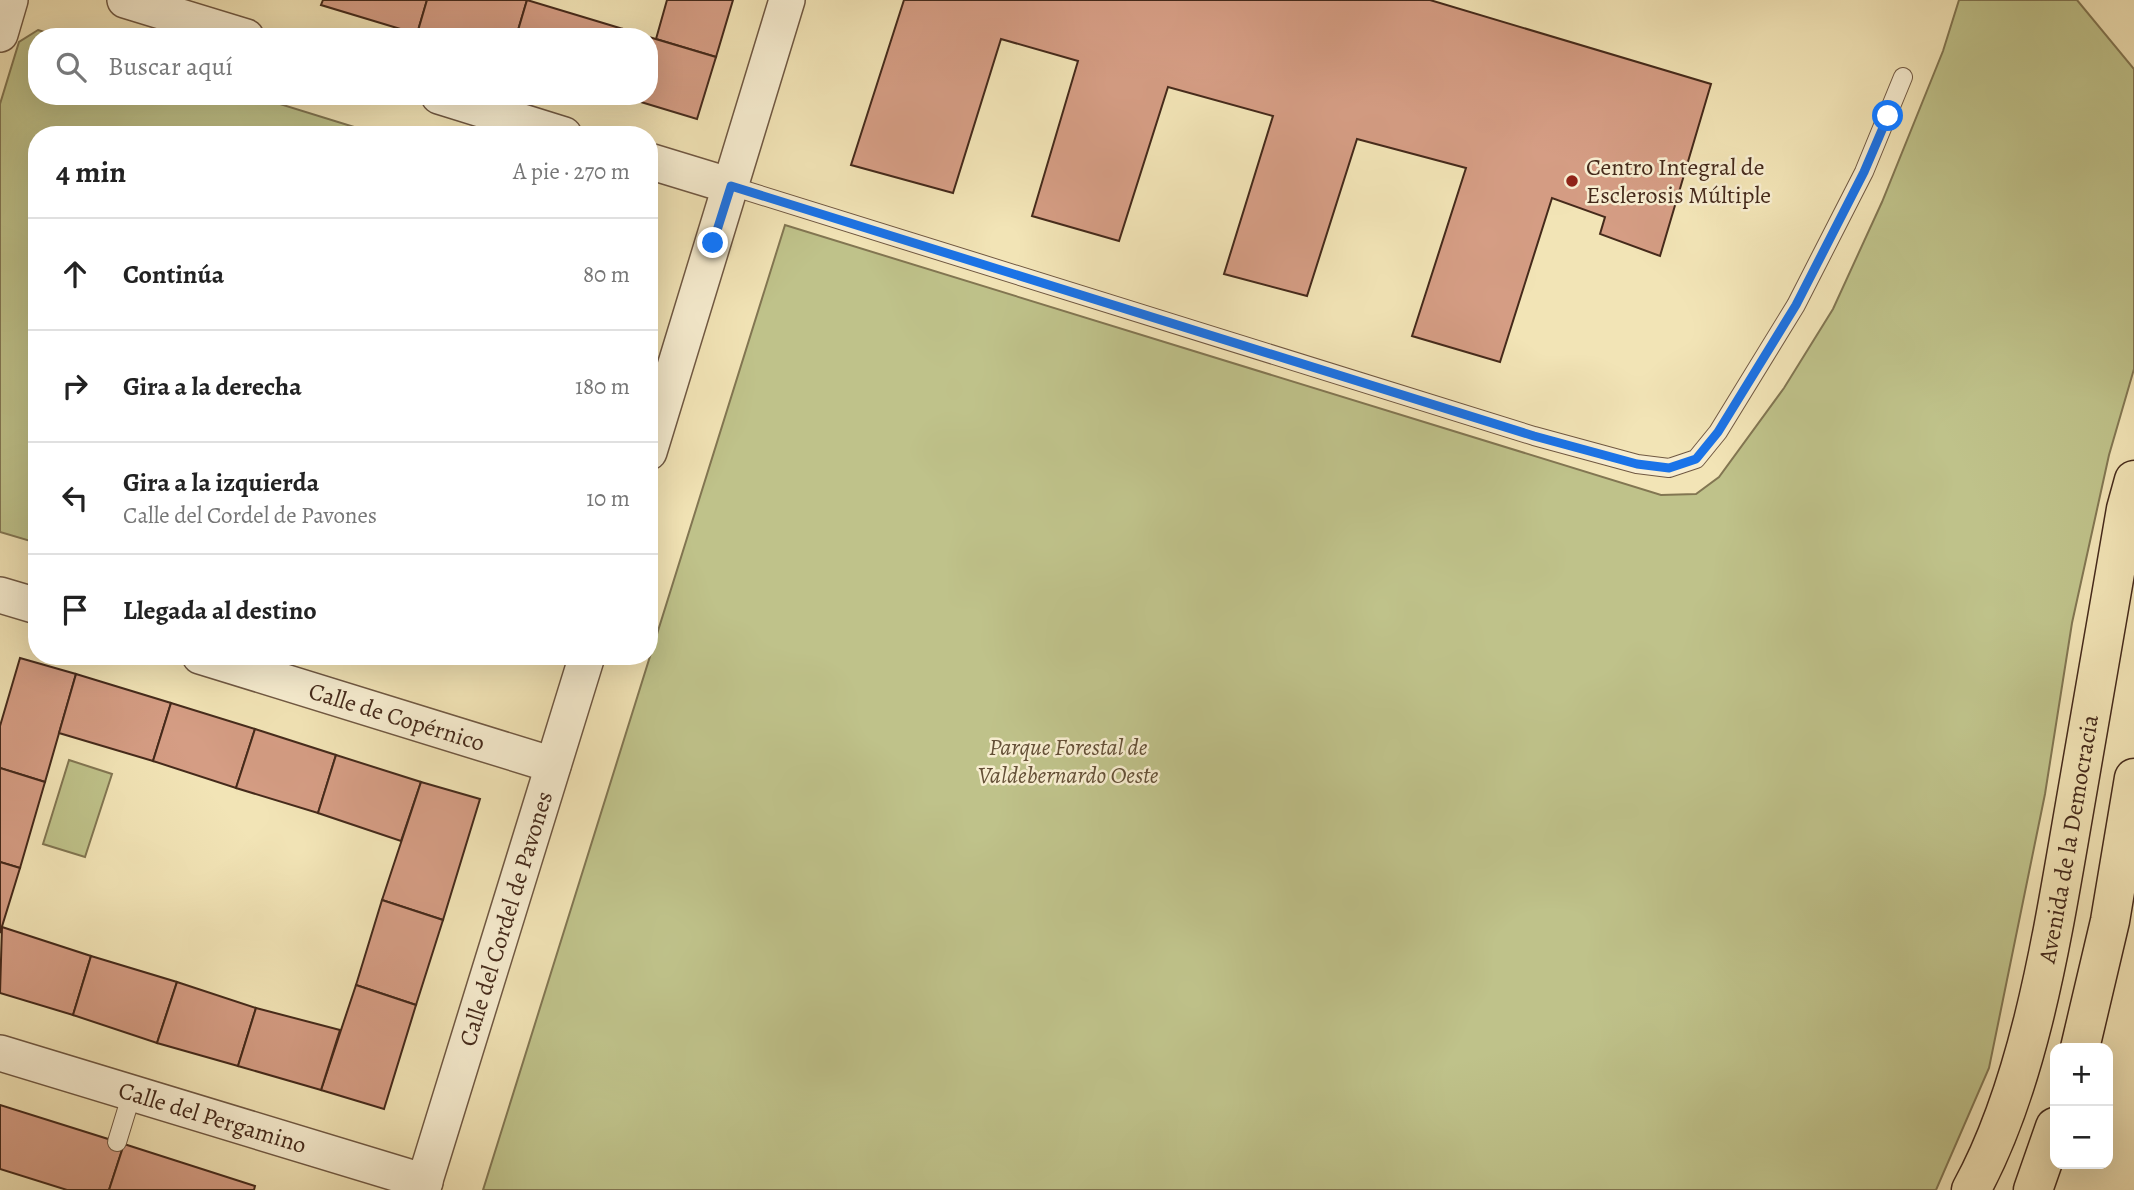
<!DOCTYPE html>
<html lang="es">
<meta charset="utf-8">
<style>
:root{--surface:#fff;--page:#f2f2f2;--text:#222;--muted:#767676;--line:#e0e0e0}
body{margin:0;font-family:Alegreya,serif;background:var(--page);color:var(--text)}
.controls{position:absolute;right:21px;bottom:21px;display:grid;overflow:hidden;border-radius:14px;box-shadow:0 7px 28px #0002}
.controls button{width:63px;height:63px;display:grid;place-items:center;padding:0;border:0;border-bottom:2px solid var(--line);background:var(--surface);color:var(--text);font:35px sans-serif}
.stop{position:absolute;width:21px;height:21px;margin:-16px;border:5px solid #1a73e8;border-radius:50%;background:#fff}
.stop.end{background:#1a73e8;border-color:#fff;box-shadow:0 2px 7px #0008}
.list{margin:0;padding:0;list-style:none}
h2{display:flex;justify-content:space-between;align-items:center;height:91px;margin:0;padding:0 28px;font-size:30px}
h2 small{font-size:23px;font-weight:400;color:var(--muted)}
.list li{display:grid;grid-template-columns:46px 1fr auto;gap:21px;align-items:center;box-sizing:border-box;height:112px;padding:0 28px;border-top:2px solid var(--line)}
.list b{display:block;font-size:26px;white-space:nowrap}
.list p{margin:0;font-size:23px;white-space:nowrap;color:var(--muted)}
.list em{font-size:23px;font-style:normal;color:var(--muted)}
.icon{flex:none;width:38px;height:38px;fill:none;stroke:currentColor;stroke-width:2;stroke-linecap:round;stroke-linejoin:round}
.map{position:relative;flex:none;width:2134px;height:1190px;overflow:hidden}
.search{position:absolute;background:var(--surface);box-shadow:0 7px 28px #0002;left:28px;top:28px;width:630px;height:77px;display:flex;align-items:center;gap:18px;box-sizing:border-box;padding:0 24px;border-radius:28px;color:var(--muted);font-size:26px}
.panel{position:absolute;background:var(--surface);box-shadow:0 7px 28px #0002;left:28px;top:126px;width:630px;height:539px;border-radius:28px}
.map>svg:first-child{display:block}
.green{fill:#bfc28a;stroke:#827652;stroke-width:2}
.building{fill:#d59d84;stroke:#452a1b;stroke-width:2}
.lines{fill:none;stroke-linecap:round;stroke-linejoin:round}
.lane-casing{stroke:#705842;stroke-width:20}
.street-casing{stroke:#705842;stroke-width:38}
.primary-casing{stroke:#452a1b;stroke-width:41}
.lane{stroke:#f7edd0;stroke-width:18}
.street{stroke:#f7edd0;stroke-width:35}
.primary{stroke:#f2e4b6;stroke-width:38}
.route{stroke:#1a73e8;stroke-width:9}
.poi-dot{fill:#8f2418;stroke:#f7edd0;stroke-width:2.5}
.labels{text-anchor:middle;dominant-baseline:central;stroke-width:5;stroke-linejoin:round;paint-order:stroke}
.poi-label{font-size:24px;fill:#452a1b;stroke:#f7edd0;text-anchor:start}
.street-label{font-size:24px;fill:#452a1b;stroke:#f7edd0}
.park-label{font-size:24px;font-style:italic;fill:#645037;stroke:#f7edd0}
</style>
<div class="map">
<svg width="2134" height="1190" viewBox="0 0 2134 1190">
<rect width="100%" height="100%" fill="#f2e4b6"/>
<filter id="stains"><feTurbulence type="fractalNoise" baseFrequency=".00286" numOctaves="4"/><feColorMatrix values="0 0 0 0 .2 0 0 0 0 .09 0 0 0 0 .02 0 0 0 .5 -.17"/></filter>
<radialGradient id="worn" r=".72"><stop offset=".6" stop-color="#630" stop-opacity="0"/><stop offset="1" stop-color="#630" stop-opacity=".3"/></radialGradient>
<g class="green">
<path d="M1959,0h118l57,69v300l-25,86 -37,168 -27,171 -56,274 -53,122h-1453l302,-965 876,270 35,-1 23,-17 65,-89 49,-79 49,-107 61,-151z"/>
<path d="M38,30l22,7h-23v59h217l126,39h-343v408l-37,-11v-428l19,-62z"/>
<path d="M69,760l43,14 -27,83 -42,-13z"/>
</g>
<g class="building">
<path d="M323,0h104l-10,34 -96,-29z"/>
<path d="M427,0h100l-11,37h-91l-8,-3z"/>
<path d="M527,0l96,29 -2,8h-105z"/>
<path d="M667,0h66l-17,57 -60,-18z"/>
<path d="M904,0h526l281,84 -51,172 -60,-22 5,-17 -53,-19 -52,164 -88,-26 54,-168 -109,-29 -50,157 -83,-22 49,-158 -105,-29 -49,154 -87,-25 46,-155 -77,-22 -48,154 -102,-28z"/>
<path d="M623,29l26,8h-28z"/>
<path d="M649,37l67,20 -19,62 -76,-23h28z"/>
<path d="M20,658l56,16 -31,108 -45,-14v-42z"/>
<path d="M76,674l95,29 -18,58 -94,-28z"/>
<path d="M171,703l84,26 -19,59 -83,-27z"/>
<path d="M255,729l81,26 -18,58 -82,-25z"/>
<path d="M336,755l85,27 -20,59 -83,-28z"/>
<path d="M0,768l45,14 -25,86 -20,-6z"/>
<path d="M421,782l59,17 -37,121 -61,-20z"/>
<path d="M0,862l20,6 -20,65z"/>
<path d="M382,900l61,20 -27,85 -60,-20z"/>
<path d="M2,927l89,29 -18,59 -73,-22z"/>
<path d="M91,956l86,26 -20,61 -84,-28z"/>
<path d="M177,982l79,26 -18,58 -81,-23z"/>
<path d="M356,985l60,20 -32,104 -63,-19z"/>
<path d="M256,1008l84,22 -19,60 -83,-24z"/>
<path d="M0,1105l124,39 -15,46h-42l-67,-21z"/>
<path d="M124,1144l131,42 -1,4h-145z"/>
</g>
<g class="lines">
<defs>
<g id="lane">
<path d="M731,186l803,250 103,28 32,4 27,-9 22,-27 78,-127 68,-133 39,-95"/>
<path d="M117,1142l15,-49"/>
</g>
<g id="street">
<path d="M125,0l121,37"/>
<path d="M0,34l10,-34"/>
<path d="M439,96l125,39"/>
<path d="M649,161l82,25"/>
<path d="M649,452l138,-452"/>
<path d="M0,595l37,11"/>
<path id="s1" d="M200,656l353,109"/>
<path id="s2" d="M0,1053l425,129"/>
<path id="s3" d="M422,1190l165,-534"/>
</g>
<g id="primary">
<path d="M2080,1048l30,-127 24,-143"/>
<path id="s4" d="M1971,1190c57,-104 80,-246 100,-362 18,-107 37,-213 55,-319l8,-29"/>
<path d="M2033,1190l22,-63"/>
</g>
</defs>
<use href="#lane" class="lane-casing"/>
<use href="#street" class="street-casing"/>
<use href="#primary" class="primary-casing"/>
<use href="#lane" class="lane"/>
<use href="#street" class="street"/>
<use href="#primary" class="primary"/>
</g>
<g class="lines">
<path class="route" d="M713,243l18,-57 803,250 103,28 32,4 27,-9 22,-27 78,-127 68,-133 24,-56"/>
</g>
<circle class="poi-dot" cx="1572" cy="181" r="7"/>
<g class="labels">
<g class="poi-label">
<text x="1586" y="167">Centro Integral de<tspan x="1586" dy="28">Esclerosis Múltiple</tspan></text>
</g>
<g class="street-label">
<text stroke="none"><textPath href="#s1" startOffset="206">Calle de Copérnico</textPath></text>
<text stroke="none"><textPath href="#s4" startOffset="366">Avenida de la Democracia</textPath></text>
<text stroke="none"><textPath href="#s3" startOffset="284">Calle del Cordel de Pavones</textPath></text>
<text stroke="none"><textPath href="#s2" startOffset="222">Calle del Pergamino</textPath></text>
</g>
<g class="park-label">
<text x="1068" y="747">Parque Forestal de<tspan x="1068" dy="28">Valdebernardo Oeste</tspan></text>
</g>
</g>
<rect width="100%" height="100%" filter="url(#stains)"/>
<rect width="100%" height="100%" fill="url(#worn)"/>
</svg>
<div class="controls">
<button>+</button>
<button>−</button>
</div>
<div class="stop" style="left:1888px;top:116px"></div>
<div class="stop end" style="left:713px;top:243px"></div>
<div class="search"><svg class="icon" aria-label="search" viewBox="0 0 24 24"><circle cx="10" cy="10" r="6"/><path d="M15 15l6 6"/></svg>Buscar aquí</div>
<section class="panel">
<h2>4 min<small>A pie · 270 m</small></h2>
<ul class="list">
<li><svg class="icon" aria-label="ahead" viewBox="0 0 24 24"><path d="M12 20V5M6 11l6-6 6 6"/></svg><div><b>Continúa</b></div><em>80 m</em></li>
<li><svg class="icon" aria-label="right" viewBox="0 0 24 24"><path d="M7 20v-9h11M14 6l5 5-5 5"/></svg><div><b>Gira a la derecha</b></div><em>180 m</em></li>
<li><svg class="icon" aria-label="left" viewBox="0 0 24 24"><path d="M17 20v-9H6M10 6l-5 5 5 5"/></svg><div><b>Gira a la izquierda</b><p>Calle del Cordel de Pavones</p></div><em>10 m</em></li>
<li><svg class="icon" aria-label="arrive" viewBox="0 0 24 24"><path d="M6 21V4h12l-3 4 3 4H6"/></svg><div><b>Llegada al destino</b></div></li>
</ul>
</section>
</div>
